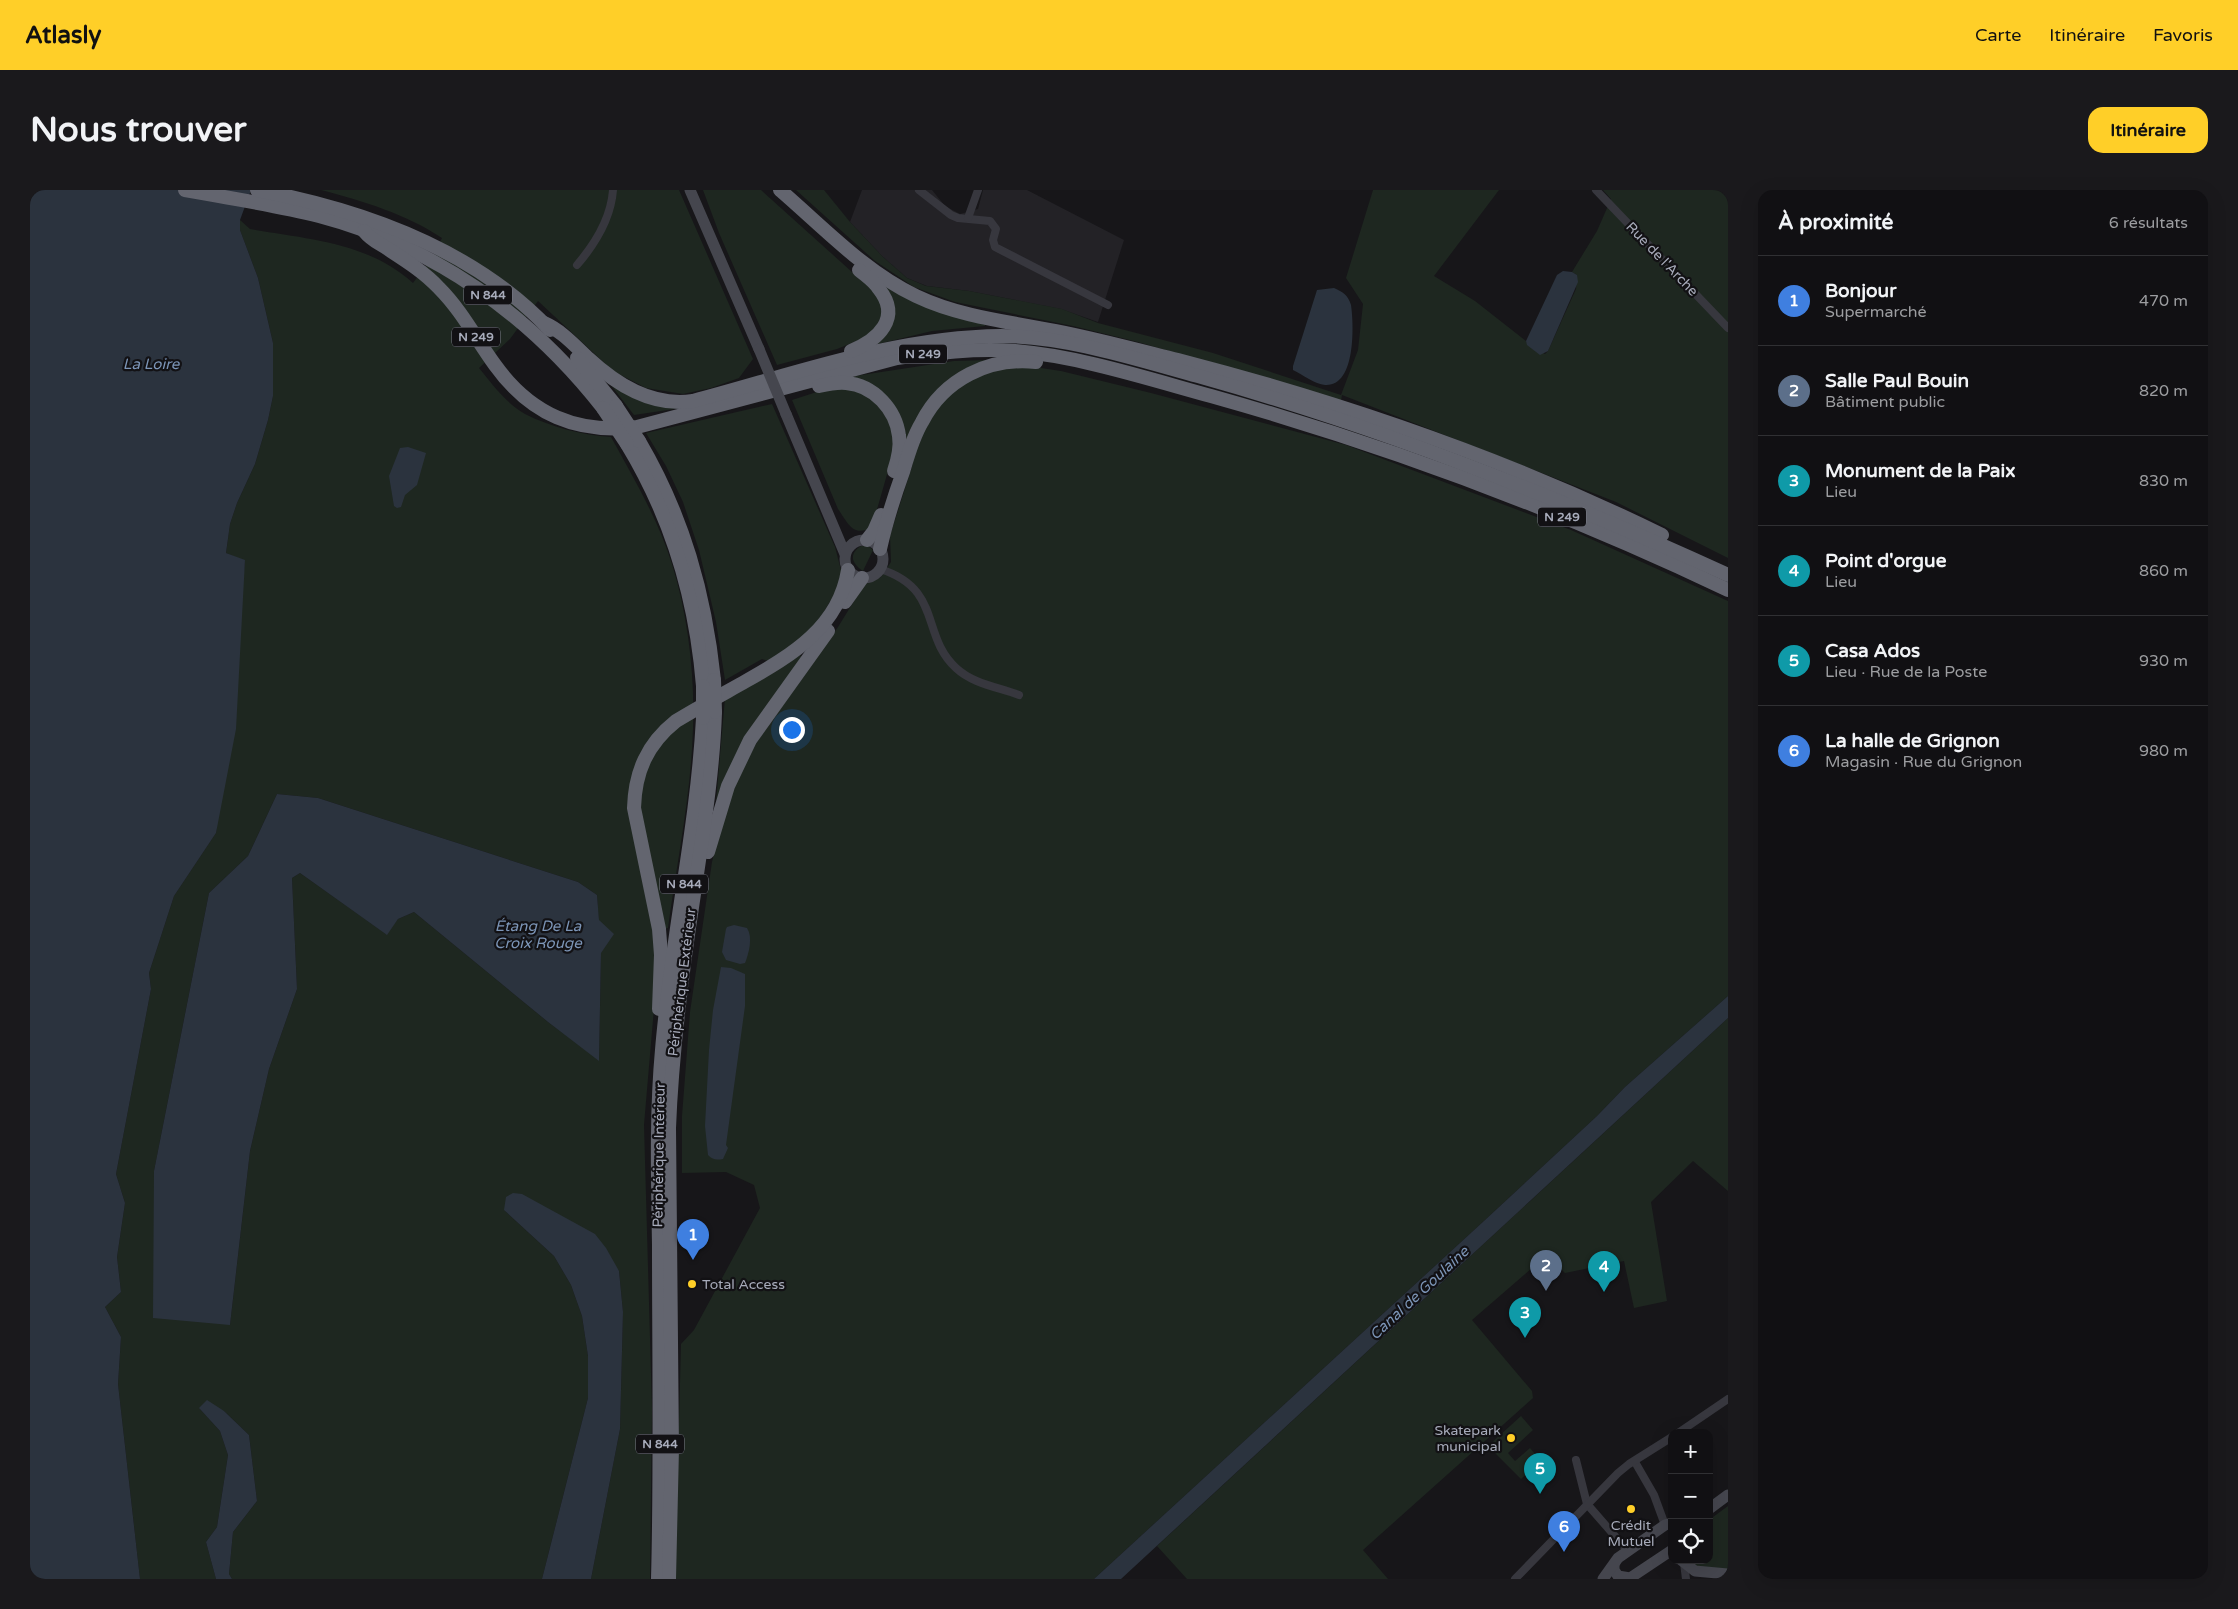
<!DOCTYPE html>
<html lang="fr">
<meta charset="utf-8">
<style>
:root{--surface:#111013;--page:#1a191c;--text:#f1f3f6;--muted:#9c9da0;--line:#303033;--accent:#ffcf28}
body{margin:0;font-family:"Varela Round",sans-serif;background:var(--page);color:var(--text)}
.controls{position:absolute;right:15px;bottom:15px;display:grid;overflow:hidden;border-radius:10px;box-shadow:0 5px 20px #0002}
.controls button{width:45px;height:45px;display:grid;place-items:center;padding:0;border:0;border-bottom:1px solid var(--line);background:var(--surface);color:var(--text);font:25px sans-serif}
.you{position:absolute;left:761px;top:539px;width:18px;height:18px;margin:-12px;border:4px solid #fff;border-radius:50%;background:#1a73e8;box-shadow:0 0 0 8px #1a73e833}
.badge{display:grid;place-items:center;width:32px;height:32px;border-radius:50%;background:var(--accent);color:#fff;font-size:16px;font-weight:700}
.pin{position:absolute;translate:-50% -41px;filter:drop-shadow(0 1px 2px #0008)}
.pin::after{content:'';position:absolute;top:26px;width:18px;height:15px;background:inherit;clip-path:polygon(0 0,100% 0,50% 100%)}
.list{margin:0;padding:0;list-style:none}
h2{display:flex;justify-content:space-between;align-items:center;height:65px;margin:0;padding:0 20px;font-size:21px}
h2 small{font-size:16px;font-weight:400;color:var(--muted)}
.list li{display:grid;grid-template-columns:32px 1fr auto;gap:15px;align-items:center;box-sizing:border-box;height:90px;padding:0 20px;border-top:1px solid var(--line)}
.list b{display:block;font-size:19px;white-space:nowrap}
.list p{margin:0;font-size:16px;white-space:nowrap;color:var(--muted)}
.list em{font-size:16px;font-style:normal;color:var(--muted)}
.icon{flex:none;width:28px;height:28px;fill:none;stroke:currentColor;stroke-width:2;stroke-linecap:round;stroke-linejoin:round}
.map{position:relative;flex:none;width:1698px;height:1389px;overflow:hidden;border-radius:15px}
header{display:flex;align-items:center;gap:30px;box-sizing:border-box;height:70px;padding:0 25px;background:var(--accent);color:#111}
header strong{font-size:24px}
nav{display:flex;gap:28px;margin-inline-start:auto;font-size:18px}
.intro{display:flex;align-items:center;justify-content:space-between;box-sizing:border-box;height:120px;padding:0 30px}
h1{margin:0;font-size:35px}
.button{padding:12px 22px;border-radius:15px;background:var(--accent);color:#111;font-size:18px;font-weight:700}
main{display:flex;gap:30px;padding:0 30px}
aside{flex:1;background:var(--surface);border-radius:15px;box-shadow:0 5px 20px #0002}
.map>svg:first-child{display:block}
.built{fill:#232226}
.green{fill:#1e2720;fill-rule:evenodd}
.water{fill:#2b333e}
.lines{fill:none;stroke-linecap:round;stroke-linejoin:round}
.street{stroke:#37373e;stroke-width:8}
.secondary{stroke:#45464e;stroke-width:11}
.highway{stroke:#63656f;stroke-width:14}
.secondary-bridge{stroke:#45464e;stroke-width:11}
.highway-bridge{stroke:#63656f;stroke-width:14}
.poi-dot{fill:#ffcf28;stroke:#121114;stroke-width:2}
.labels{text-anchor:middle;dominant-baseline:central;stroke-width:4.5;stroke-linejoin:round;paint-order:stroke}
.shield{fill:#121114;stroke:#7a7d88;stroke-width:1}
.shield-label{font-size:12px;font-weight:bold;fill:#a7abba}
.street-label{font-size:14px;fill:#a7abba;stroke:#121114}
.poi-label{font-size:14px;fill:#a7abba;stroke:#121114;text-anchor:start}
.water-label{font-size:15px;font-style:italic;fill:#7c95b7;stroke:#121114}
</style>
<header>
<strong>Atlasly</strong>
<nav><a>Carte</a><a>Itinéraire</a><a>Favoris</a></nav>
</header>
<div class="intro"><h1>Nous trouver</h1><a class="button">Itinéraire</a></div>
<main>
<div class="map">
<svg width="1698" height="1389" viewBox="0 0 1698 1389">
<rect width="100%" height="100%" fill="#171619"/>
<path class="built" d="M832,0h70l13,16 15,8 18,-5 5,-19h44l97,50 -26,82 -37,-13 -92,-18 -42,-5 -20,-8 -24,-21 -33,-35z"/>
<g class="green">
<path d="M291,0h358l74,169 -14,19 -28,10 -28,6 -37,-6 -33,-17 -75,-70 -28,38 -31,29c13,16 28,36 46,46 26,13 57,21 86,23 22,40 47,82 61,127 16,52 23,110 21,165 -2,66 -16,133 -25,199l-13,3 2,42 -13,152 8,284 -2,170h-59l29,-150 3,-117 -4,-41 -115,-61 50,46 17,29 11,31 6,40v42l-46,181h-310l-3,-5 4,-42 24,-31 -8,-66 -25,-24 -24,-2 20,22 8,24 -11,72 -11,15 10,37h-76l-22,-195 3,-47 -16,-30 16,-15 -4,-35 8,-54 -9,-29 35,-185 -2,-16 25,-77 42,-63 29,-272 -19,-8 4,-29 7,-21 18,-39 13,-44 5,-24v-53l-15,-65 -18,-48v-10l10,9c57,10 118,13 163,54l20,-27 9,-18c-36,-24 -79,-37 -121,-48zM247,604l41,4 260,84 19,13 4,58 -2,107 -51,-38 -134,-110 -16,7 -12,15 -86,-61 -8,5 5,111 -28,80 -19,82 -20,174 -76,-154 55,-278 39,-37z"/>
<path d="M673,0h58l101,91 22,4 102,38 -1,3 -53,5 -54,13 -9,-8 -32,13 -60,16 -58,-132z"/>
<path d="M766,0h28l26,32 33,35 24,21 19,8 43,5 93,18 36,14 115,30 128,42 17,-45 5,-46 -17,-26 27,-88h126l-65,86 41,25 51,40 2,4 17,9 3,-3 28,-62 1,-14 -5,-3 25,-41 14,-32 -8,-9h125v368l-112,-56 -274,-107 -1,6 -203,-59 -65,-16 -118,-24 -41,-15 -39,-26z"/>
<path d="M959,170l72,11 90,22 195,52 225,85 157,71v395l-103,91 -28,29 -112,104 -391,359h-419l6,-235 13,-14 66,-122 -6,-23 -28,-13 -44,1v-57l8,-104 22,-150 13,-53 17,-41 12,-22 84,-119 26,-42 17,-8 10,-15 -1,-26 23,-73 -21,-6 -20,70c-19,11 -24,-4 -34,-18l-46,-109 37,-12 17,-1 9,-11 99,-15z"/>
<path d="M574,186l84,31 -54,8z"/>
<path d="M742,214l63,143 6,23v8l-7,17 -15,25 -10,13 -38,29 -9,-3 -37,21 -9,-58 -17,-72 -16,-48 -17,-36 -20,-33z"/>
<path d="M831,356h7l5,4 -10,21c-11,-7 -15,-17 -2,-25z"/>
<path d="M770,465l2,3 -86,144 9,-104z"/>
<path d="M1698,828v173l-35,-30 -42,41 16,99 -33,7 -10,-47 -59,12 -18,-18 -75,65 60,71 1,7 -170,152 25,29h-201l-30,-33z"/>
<path d="M1491,1226l12,14 -25,23 7,8 15,-13 11,13 -20,18 -33,-33z"/>
<path d="M1698,1316v64l-32,-2 -5,-8h18v-40z"/>
</g>
<g class="water">
<path d="M0,0h221l-11,30v10l18,48 15,65v53l-5,24 -13,44 -18,39 -7,21 -4,29 19,7 -9,169 -20,104 -42,63 -25,77 2,16 -35,185 9,29 -8,54 4,35 -16,15 16,30 -3,47 22,195h-110z"/>
<path d="M1533,81l9,1 5,3 1,7 -30,69 -8,4 -13,-10 -1,-4 31,-66z"/>
<path d="M1304,98c9,4 14,7 17,17 3,20 5,82 -26,80 -10,-1 -22,-10 -32,-15v-4l24,-76z"/>
<path d="M378,257l18,6 -9,32 -12,10 -4,12 -4,1 -3,-2 -5,-30 11,-28z"/>
<path d="M247,604l41,4 260,84 19,13 2,25 15,14 -13,19 -2,108 -51,-39 -134,-110 -16,7 -11,16 -87,-62 -8,5 5,111 -28,80 -19,82 -20,174 -77,-7 1,-147 55,-278 39,-37z"/>
<path d="M704,735l13,3c6,9 2,25 -2,35l-5,1 -14,-4 -4,-8 4,-23 1,-2z"/>
<path d="M691,777l10,1 14,6v32l-19,139 2,3 -5,11c-7,1 -10,1 -15,-4l-3,-29 4,-76 4,-40z"/>
<path d="M1698,806v22l-607,561h-27l391,-359 112,-104 28,-29z"/>
<path d="M483,1003l9,1 73,40 11,14 13,23 4,41 -3,117 -29,150h-49l46,-181v-42l-6,-40 -11,-31 -17,-29 -50,-46 2,-13z"/>
<path d="M177,1210l17,11 25,24 8,66 -24,31 -4,42 3,5h-16l-10,-37 11,-15 11,-72 -8,-24 -21,-23z"/>
</g>
<g class="lines">
<g class="street">
<path d="M889,0l32,25 7,3 32,3 6,8 -3,11 2,7 113,58"/>
<path d="M1566,0l132,138"/>
<path d="M938,28l10,-28"/>
<path d="M547,75c18,-21 34,-47 36,-75"/>
<path d="M850,379c63,20 40,66 76,99 17,16 42,19 63,27"/>
<path d="M1648,1243l50,-34"/>
<path d="M1546,1270l11,44 41,47"/>
<path d="M1605,1272l19,33 11,30"/>
<path d="M1654,1373l2,16"/>
<path d="M1485,1389l103,-106 11,-9 43,-27"/>
</g>
<g class="secondary">
<path d="M660,0l69,159"/>
<path d="M756,224l59,140"/>
<circle cx="834" cy="369" r="19"/>
<path d="M1679,1319l19,-14"/>
<path d="M1651,1370l14,11 33,3"/>
<path d="M1584,1375v5l4,6 12,2 42,-28"/>
<path d="M1573,1389l15,-21 47,-33 7,-2"/>
</g>
<g class="highway">
<path d="M155,0c44,8 90,15 134,26 115,30 211,99 284,192"/>
<path d="M227,0c107,20 217,59 293,140"/>
<path d="M750,0c43,37 85,82 136,106 44,21 94,26 140,35 41,8 82,19 122,29 166,43 331,100 484,175"/>
<path d="M334,41c9,11 16,12 27,20 17,11 34,22 48,37 23,23 37,51 56,77 36,50 82,69 142,62l260,-69c38,-5 78,-10 118,-7 63,5 134,28 196,45 178,50 351,115 517,194"/>
<path d="M514,133c18,8 31,23 45,36 28,26 64,48 104,42 102,-27 202,-64 308,-65 65,0 135,23 197,40 182,51 358,120 530,199"/>
<path d="M821,161c27,-11 51,-33 28,-62 -5,-8 -13,-13 -20,-19"/>
<path d="M547,168l39,48"/>
<path d="M789,196c9,-2 18,-4 27,-3 28,2 50,27 53,53 2,12 -1,23 -5,35"/>
<path d="M609,251c44,75 66,153 75,239"/>
<path d="M597,254c45,74 69,156 76,242"/>
<path d="M837,350l7,-9 7,-16"/>
<path d="M850,359c6,-27 14,-52 23,-77 5,-17 10,-35 19,-50 22,-43 67,-65 114,-60"/>
<path d="M815,412l17,-24"/>
<path d="M678,662l20,-66 22,-46 78,-109"/>
<path d="M629,819l2,-54 -2,-26 -25,-121c1,-36 13,-64 42,-87 23,-14 47,-27 70,-40 46,-26 93,-54 102,-111"/>
<path d="M628,1389c3,-111 1,-223 1,-334 -1,-65 -3,-130 3,-195 9,-111 35,-220 41,-332"/>
<path d="M639,1389l3,-131 -3,-320c3,-79 13,-156 25,-234 9,-61 19,-121 21,-182"/>
</g>
<path class="secondary-bridge" d="M729,159l27,65"/>
<g class="highway-bridge">
<path d="M586,216l23,35"/>
<path d="M573,218l24,36"/>
<path d="M684,490l1,32"/>
<path d="M673,496v32"/>
</g>
</g>
<g class="poi-dot">
<circle cx="662" cy="1094" r="5"/>
<circle cx="1481" cy="1248" r="5"/>
<circle cx="1601" cy="1319" r="5"/>
</g>
<g class="labels">
<g class="shield">
<rect x="434" y="95.5" width="48" height="19" rx="4"/>
<rect x="422" y="137.5" width="48" height="19" rx="4"/>
<rect x="869" y="154.5" width="48" height="19" rx="4"/>
<rect x="1508" y="317.5" width="48" height="19" rx="4"/>
<rect x="630" y="684.5" width="48" height="19" rx="4"/>
<rect x="606" y="1244.5" width="48" height="19" rx="4"/>
</g>
<g class="shield-label">
<text x="458" y="105">N 844</text>
<text x="446" y="147">N 249</text>
<text x="893" y="164">N 249</text>
<text x="1532" y="327">N 249</text>
<text x="654" y="694">N 844</text>
<text x="630" y="1254">N 844</text>
</g>
<g class="street-label">
<text transform="translate(1632 69) rotate(46)">Rue de l'Arche</text>
<text transform="translate(652 792) rotate(-83)">Périphérique Extérieur</text>
<text transform="translate(629 965) rotate(-89)">Périphérique Intérieur</text>
</g>
<g class="poi-label">
<text x="672" y="1094">Total Access</text>
<text x="1471" y="1240" text-anchor="end">Skatepark<tspan x="1471" dy="16">municipal</tspan></text>
<text x="1601" y="1335" text-anchor="middle">Crédit<tspan x="1601" dy="16">Mutuel</tspan></text>
</g>
<g class="water-label">
<text x="121" y="174">La Loire</text>
<text x="508" y="736">Étang De La<tspan x="508" dy="17">Croix Rouge</tspan></text>
<text transform="translate(1389 1103) rotate(-43)">Canal de Goulaine</text>
</g>
</g>
</svg>
<div class="controls">
<button>+</button>
<button>−</button>
<button><svg class="icon" aria-label="locate" viewBox="0 0 24 24"><circle cx="12" cy="12" r="6"/><path d="M12 2v4M12 18v4M2 12h4M18 12h4"/></svg></button>
</div>
<div class="you"></div>
<div class="pin badge" style="left:663px;top:1070px;background:#3f7fe0">1</div>
<div class="pin badge" style="left:1516px;top:1101px;background:#5c6f8a">2</div>
<div class="pin badge" style="left:1495px;top:1148px;background:#0f9aa8">3</div>
<div class="pin badge" style="left:1574px;top:1102px;background:#0f9aa8">4</div>
<div class="pin badge" style="left:1510px;top:1304px;background:#0f9aa8">5</div>
<div class="pin badge" style="left:1534px;top:1362px;background:#3f7fe0">6</div>
</div>
<aside>
<h2>À proximité<small>6 résultats</small></h2>
<ul class="list">
<li><span class="badge" style="background:#3f7fe0">1</span><div><b>Bonjour</b><p>Supermarché</p></div><em>470 m</em></li>
<li><span class="badge" style="background:#5c6f8a">2</span><div><b>Salle Paul Bouin</b><p>Bâtiment public</p></div><em>820 m</em></li>
<li><span class="badge" style="background:#0f9aa8">3</span><div><b>Monument de la Paix</b><p>Lieu</p></div><em>830 m</em></li>
<li><span class="badge" style="background:#0f9aa8">4</span><div><b>Point d'orgue</b><p>Lieu</p></div><em>860 m</em></li>
<li><span class="badge" style="background:#0f9aa8">5</span><div><b>Casa Ados</b><p>Lieu · Rue de la Poste</p></div><em>930 m</em></li>
<li><span class="badge" style="background:#3f7fe0">6</span><div><b>La halle de Grignon</b><p>Magasin · Rue du Grignon</p></div><em>980 m</em></li>
</ul>
</aside>
</main>
